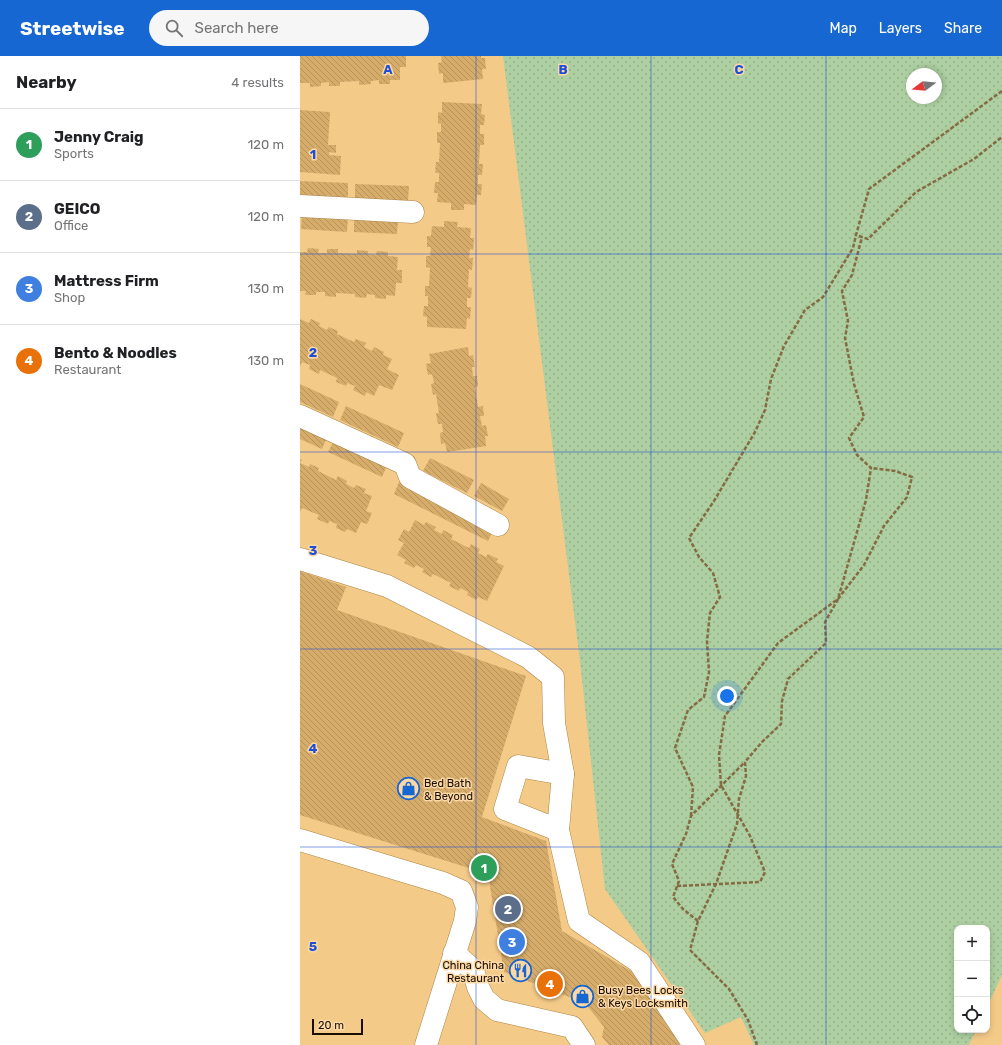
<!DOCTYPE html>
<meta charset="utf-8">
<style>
:root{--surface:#fff;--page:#f6f6f6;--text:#202124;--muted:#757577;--line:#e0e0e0;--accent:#1667d1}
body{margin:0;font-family:Rubik,sans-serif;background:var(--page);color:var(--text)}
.controls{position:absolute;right:12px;bottom:12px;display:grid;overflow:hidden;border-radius:8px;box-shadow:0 2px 6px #0003}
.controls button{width:36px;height:36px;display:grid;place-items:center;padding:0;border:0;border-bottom:1px solid var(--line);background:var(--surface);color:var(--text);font:20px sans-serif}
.compass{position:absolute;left:606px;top:12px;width:36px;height:36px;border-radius:50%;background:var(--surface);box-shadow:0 2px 6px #0003;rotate:254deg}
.scale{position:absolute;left:12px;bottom:10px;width:51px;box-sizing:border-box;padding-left:4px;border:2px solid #190e00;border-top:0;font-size:11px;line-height:14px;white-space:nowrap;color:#190e00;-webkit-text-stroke:3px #fbd8a5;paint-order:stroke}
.you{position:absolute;left:427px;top:640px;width:14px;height:14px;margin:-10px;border:3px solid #fff;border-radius:50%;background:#1a73e8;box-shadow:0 0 0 6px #1a73e833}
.badge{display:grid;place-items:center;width:26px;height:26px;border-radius:50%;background:var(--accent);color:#fff;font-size:13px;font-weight:700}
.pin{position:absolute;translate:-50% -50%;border:2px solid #fff;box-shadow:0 1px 4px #0006}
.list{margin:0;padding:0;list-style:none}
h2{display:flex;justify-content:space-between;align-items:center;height:52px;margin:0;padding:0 16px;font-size:17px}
h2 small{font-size:13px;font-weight:400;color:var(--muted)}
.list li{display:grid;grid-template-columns:26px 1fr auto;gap:12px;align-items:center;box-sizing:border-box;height:72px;padding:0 16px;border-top:1px solid var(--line)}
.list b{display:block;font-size:15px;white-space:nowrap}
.list p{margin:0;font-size:13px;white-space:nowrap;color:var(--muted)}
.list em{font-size:13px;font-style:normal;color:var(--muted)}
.icon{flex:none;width:22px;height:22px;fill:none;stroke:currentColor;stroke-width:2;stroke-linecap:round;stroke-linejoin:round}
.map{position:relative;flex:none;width:702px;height:989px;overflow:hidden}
header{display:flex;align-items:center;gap:24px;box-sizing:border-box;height:56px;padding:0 20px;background:var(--accent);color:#fff}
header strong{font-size:19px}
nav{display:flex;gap:22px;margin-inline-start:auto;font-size:14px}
.search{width:280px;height:36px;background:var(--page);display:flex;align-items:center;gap:10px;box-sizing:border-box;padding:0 14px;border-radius:22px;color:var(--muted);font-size:15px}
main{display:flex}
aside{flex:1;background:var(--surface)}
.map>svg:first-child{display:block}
.grass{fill:url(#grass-dots);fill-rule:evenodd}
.building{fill:url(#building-back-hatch)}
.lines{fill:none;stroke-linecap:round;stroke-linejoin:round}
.minor-casing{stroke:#ac8444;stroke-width:23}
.path{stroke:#856b43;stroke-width:2.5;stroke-dasharray:4 2;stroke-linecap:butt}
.minor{stroke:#fff;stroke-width:22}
.grid{fill:none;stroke:#1d4ed8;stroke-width:1;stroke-opacity:0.55}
.labels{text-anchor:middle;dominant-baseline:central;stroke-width:3;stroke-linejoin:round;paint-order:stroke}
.poi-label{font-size:11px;fill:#190e00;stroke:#fbd8a5;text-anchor:start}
.grid-label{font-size:13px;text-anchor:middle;font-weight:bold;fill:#1d4ed8;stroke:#fbd8a5;stroke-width:3;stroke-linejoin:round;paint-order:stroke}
</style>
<header>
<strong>Streetwise</strong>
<div class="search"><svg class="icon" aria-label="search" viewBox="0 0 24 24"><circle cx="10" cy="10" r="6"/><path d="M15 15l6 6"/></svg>Search here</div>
<nav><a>Map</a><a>Layers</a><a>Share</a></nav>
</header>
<main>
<aside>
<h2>Nearby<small>4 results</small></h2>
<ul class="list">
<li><span class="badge" style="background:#2e9e5b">1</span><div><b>Jenny Craig</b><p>Sports</p></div><em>120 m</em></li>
<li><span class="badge" style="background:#5c6f8a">2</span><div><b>GEICO</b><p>Office</p></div><em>120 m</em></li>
<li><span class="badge" style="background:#3f7fe0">3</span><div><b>Mattress Firm</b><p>Shop</p></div><em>130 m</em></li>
<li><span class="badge" style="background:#e8710a">4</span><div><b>Bento &amp; Noodles</b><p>Restaurant</p></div><em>130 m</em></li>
</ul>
</aside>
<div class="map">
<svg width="702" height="989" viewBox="0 0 702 989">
<defs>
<pattern id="grass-dots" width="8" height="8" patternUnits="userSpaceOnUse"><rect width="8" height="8" fill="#adcfa1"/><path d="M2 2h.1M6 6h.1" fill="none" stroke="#94b189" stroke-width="1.8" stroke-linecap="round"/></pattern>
<pattern id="building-back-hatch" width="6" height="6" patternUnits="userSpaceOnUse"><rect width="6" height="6" fill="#d6ac6b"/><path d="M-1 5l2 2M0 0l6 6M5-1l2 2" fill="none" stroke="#b7935b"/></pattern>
</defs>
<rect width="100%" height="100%" fill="#f4ca88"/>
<path class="grass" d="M203,0h499v919l-15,32v-79h-30v102h19l-7,15h-215l-13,-28 -36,16 -100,-144 -25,-228zM612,18h24v24h-24z"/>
<g class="building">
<path d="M0,0h106v11h-6v13h-10v4h-11v-4l-8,1v3l-12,1v-4l-19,1v4h-11v-4l-8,1v3l-11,1v-4h-10z"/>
<path d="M141,0h40v2h4l1,11h-4l1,10 -40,4v-10l-4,1 -1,-11 4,-1z"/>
<path d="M142,46l40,2 -1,10 4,1 -1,10h-4v9h4v11h-4l-1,19h4l-1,11h-4v9h4l-1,11h-4l-1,10 -12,-1v6h-13v-7l-14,-1 1,-9h-4l1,-11h4v-9h-4l1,-11h3l1,-19h-3v-11h4v-8l-3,-1v-11l4,1z"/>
<path d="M0,54l30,2 -2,33h8v8l-7,-1v3l12,1 -1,19 -40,-3z"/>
<path d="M0,125l48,2v15l-48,-2z"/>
<path d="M55,128l54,2 -1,15 -53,-3z"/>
<path d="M2,158l46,2 -1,16 -46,-3z"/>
<path d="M54,161l44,2 -1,15 -43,-2z"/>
<path d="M144,165l14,1 -1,5 14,1 -1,10h4l-1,12 -3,-1 -1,9h4l-1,12 -3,-1 -1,18 4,1 -1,10h-4v9h4l-1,12 -3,-1 -1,11 -39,-2v-10l-4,-1 1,-10h4v-10h-3v-10h4l1,-18 -4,-1v-11h4l1,-9h-4v-11h4l1,-10 12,1z"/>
<path d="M8,192l11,1 -1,4h9v-4h11v4l19,1v-4l11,1v3l8,1 1,-4 11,1v4l10,1 -1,13h5v13h-6l-1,13 -9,-1v4l-11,-1v-3l-8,-1 -1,4 -11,-1v-3l-19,-1v4l-11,-1v-4h-9v3h-11l1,-4h-6v-39h7z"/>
<path d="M0,263l9,4 2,-4 9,4 -1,3 8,4 2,-3 9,4 -1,3 17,8 2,-3 10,4 -2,4 8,4 2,-4 10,5 -1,3 9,4 -5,10 12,6 -7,15 -13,-5 -5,11 -8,-4 -1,4 -12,-6 2,-4 -8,-3 -1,3 -10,-4 1,-4 -17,-8 -1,4 -10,-5 1,-4 -8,-3 -2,5z"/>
<path d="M168,291l1,9 4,-1 2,12h-3l1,9h4l1,10 -3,1 3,20 5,-1 1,10h-4l2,10 4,-1 2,11h-3l1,10 -39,6 -2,-9 -4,1 -1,-11 3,-1 -1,-8h-4l-2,-11h3l-3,-19 -3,1 -2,-11 3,-1 -2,-9 -4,1 -2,-11 5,-1 -2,-9z"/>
<path d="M0,328l39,18 -6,15 -33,-15z"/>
<path d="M46,350l58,27 -6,14 -58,-27z"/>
<path d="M0,366l28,13 -6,14 -22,-10z"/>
<path d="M35,382l53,25 -6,14 -54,-25z"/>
<path d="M130,402l44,22 -7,13 -44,-22z"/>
<path d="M0,403l2,1 -2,3 9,4 1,-3 9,4 -1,3 18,9 2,-4 9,5 -1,3 8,4 2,-3 10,4 -2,4 8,3 -6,15 6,2 -5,11 -6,-2 -5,11 -9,-4 -2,3 -9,-4 1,-4 -8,-3 -1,3 -11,-5 2,-4 -17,-7 -2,4z"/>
<path d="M100,424l94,48 -6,13 -94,-47z"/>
<path d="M181,427l28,16 -7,12 -28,-15z"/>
<path d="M115,464l9,5 2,-3 10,5 -2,3 8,4 1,-4 10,5 -2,4 18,9 2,-4 9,5 -2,4 8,4 2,-3 10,5 -2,3 8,4 -17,35 -9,-4 -2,3 -9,-5 1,-3 -8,-4 -1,3 -10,-5 2,-3 -18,-9 -2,3 -9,-5 2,-3 -8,-4 -2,3 -10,-5 2,-3 -9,-5 7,-12 -6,-3 6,-11 5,3z"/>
<path d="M0,515l46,16 -9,23 189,66 -44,141 64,24 16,90 74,43 46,71h-73l-7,-8 2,-10 -19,-24 -81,-31 -16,-98 -188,-59z"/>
</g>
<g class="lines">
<defs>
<g id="minor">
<path d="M0,150l113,6"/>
<path d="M0,360l105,48 5,13 88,48"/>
<path d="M0,503l87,27 141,71 25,20 1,46 9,51 -5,56 21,91 60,41 55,83"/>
<path d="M258,774l-53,-21 13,-43 45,8"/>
<path d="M0,784l143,43 18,8 6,16 -2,14 -39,124"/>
<path d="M154,897l19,17 5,17 6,12 13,11 75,17 12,18"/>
</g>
</defs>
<use href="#minor" class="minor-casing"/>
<g class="path">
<path d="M702,35l-133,98 -13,46 12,4 48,-47 58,-33 28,-22"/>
<path d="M391,760l2,-29 -18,-39 13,-38 16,-13 5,-25 -2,-31 3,-28 10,-16 -7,-24 -14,-16 -10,-19 25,-37 41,-69 10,-22 6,-31 13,-33 21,-36 18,-13 30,-49 3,-13"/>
<path d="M377,830l83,-4 5,-10 -15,-36 -29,-51 -2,-30 6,-39 53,-73 60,-44 26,-34 20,-39 23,-29 5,-20 -17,-6 -24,-3"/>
<path d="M398,865l-15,-12 -10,-12 6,-16 -7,-17 14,-30 5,-18 54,-54"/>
<path d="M457,989l-9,-25 -19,-31 -39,-39 8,-29 18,-37 21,-60 2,-25 7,-23 -1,-14 17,-20 19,-18 1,-23 6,-22 38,-36 -1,-21 13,-23 28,-99 5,-32 -14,-13 -8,-17 15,-21 -10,-33 -9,-46 3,-17 -6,-30 10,-16 10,-38"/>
</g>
<use href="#minor" class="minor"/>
</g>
<path class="grid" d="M176,0v989M351,0v989M526,0v989M0,198h702M0,396h702M0,593h702M0,791h702"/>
<defs>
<symbol id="shop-ring" viewBox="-11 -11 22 22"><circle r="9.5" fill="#fbd8a5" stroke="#1667d1" stroke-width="1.5"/><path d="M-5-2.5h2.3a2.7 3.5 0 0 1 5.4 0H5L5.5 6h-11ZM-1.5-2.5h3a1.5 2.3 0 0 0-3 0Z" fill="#1667d1"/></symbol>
<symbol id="restaurant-ring" viewBox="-11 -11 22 22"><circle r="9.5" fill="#fbd8a5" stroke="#1667d1" stroke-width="1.5"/><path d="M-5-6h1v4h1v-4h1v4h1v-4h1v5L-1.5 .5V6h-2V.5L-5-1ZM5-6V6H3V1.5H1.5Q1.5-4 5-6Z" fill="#1667d1"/></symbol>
</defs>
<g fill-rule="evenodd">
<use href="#shop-ring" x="96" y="720" width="25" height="25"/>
<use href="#restaurant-ring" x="208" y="902" width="25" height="25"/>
<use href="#shop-ring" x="270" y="928" width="25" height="25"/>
</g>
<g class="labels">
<g class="poi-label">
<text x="124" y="727">Bed Bath<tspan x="124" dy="13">&amp; Beyond</tspan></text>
<text x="204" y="909" text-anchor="end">China China<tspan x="204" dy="13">Restaurant</tspan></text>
<text x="298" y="934">Busy Bees Locks<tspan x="298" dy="13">&amp; Keys Locksmith</tspan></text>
</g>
</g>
<g class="grid-label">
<text x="88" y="18">A</text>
<text x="263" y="18">B</text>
<text x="439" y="18">C</text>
<text x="13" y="103">1</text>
<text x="13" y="301">2</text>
<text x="13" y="499">3</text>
<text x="13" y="697">4</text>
<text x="13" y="895">5</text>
</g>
</svg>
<div class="controls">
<button>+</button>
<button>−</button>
<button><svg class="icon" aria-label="locate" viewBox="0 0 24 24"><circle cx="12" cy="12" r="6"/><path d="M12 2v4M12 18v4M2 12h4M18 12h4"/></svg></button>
</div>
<svg class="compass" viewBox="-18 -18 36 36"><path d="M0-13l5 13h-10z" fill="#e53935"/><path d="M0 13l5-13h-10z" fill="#757577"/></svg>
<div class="scale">20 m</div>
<div class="you"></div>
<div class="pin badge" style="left:184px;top:812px;background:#2e9e5b">1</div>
<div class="pin badge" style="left:208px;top:853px;background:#5c6f8a">2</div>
<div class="pin badge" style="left:212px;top:886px;background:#3f7fe0">3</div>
<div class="pin badge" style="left:250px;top:928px;background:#e8710a">4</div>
</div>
</main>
